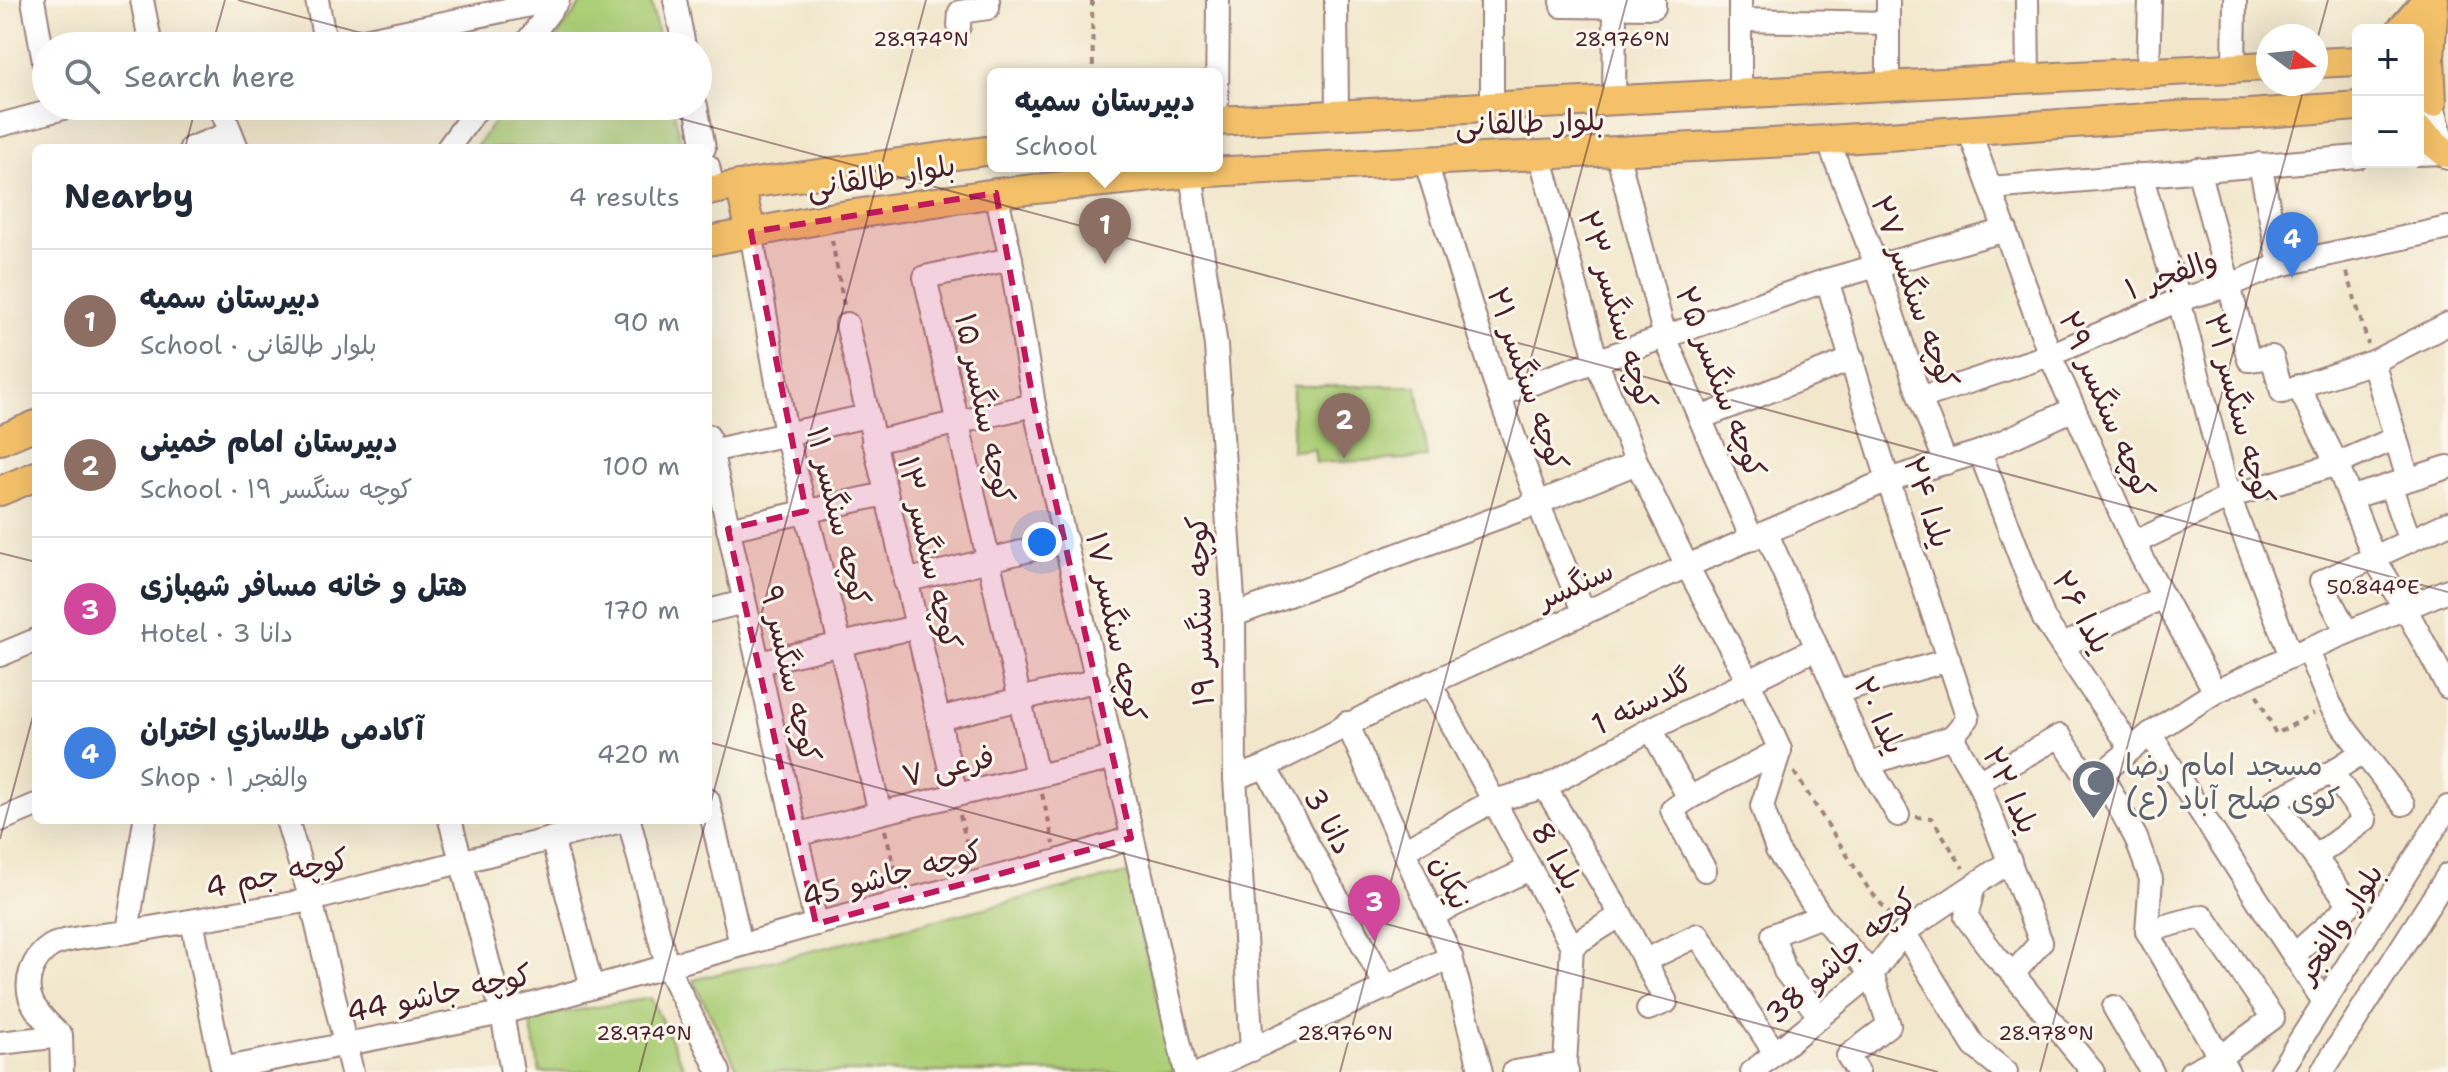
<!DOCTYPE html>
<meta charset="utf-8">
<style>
:root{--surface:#fff;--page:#f6f6f7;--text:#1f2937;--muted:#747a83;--line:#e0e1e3;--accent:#b5179e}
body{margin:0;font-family:"Shantell Sans","Playpen Sans Arabic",sans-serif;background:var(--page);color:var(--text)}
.controls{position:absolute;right:24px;top:24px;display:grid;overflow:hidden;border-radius:12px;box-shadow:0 8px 32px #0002}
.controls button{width:72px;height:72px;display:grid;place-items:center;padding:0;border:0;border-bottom:2px solid var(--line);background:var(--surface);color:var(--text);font:40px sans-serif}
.compass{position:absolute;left:2256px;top:24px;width:72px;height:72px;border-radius:50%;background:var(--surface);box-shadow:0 8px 32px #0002;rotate:105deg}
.you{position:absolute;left:1042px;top:542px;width:28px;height:28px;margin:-20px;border:6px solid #fff;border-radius:50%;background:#1a73e8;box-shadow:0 0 0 12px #1a73e833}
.badge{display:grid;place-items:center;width:52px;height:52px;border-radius:50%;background:var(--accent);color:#fff;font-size:26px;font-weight:700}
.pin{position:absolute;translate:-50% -66px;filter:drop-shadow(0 2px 4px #0008)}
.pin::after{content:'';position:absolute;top:42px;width:28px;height:24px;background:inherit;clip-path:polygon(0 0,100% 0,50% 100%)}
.popup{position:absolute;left:987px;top:68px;width:236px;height:104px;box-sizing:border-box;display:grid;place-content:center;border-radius:12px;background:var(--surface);filter:drop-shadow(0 2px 6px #0005);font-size:26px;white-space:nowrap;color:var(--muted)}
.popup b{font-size:30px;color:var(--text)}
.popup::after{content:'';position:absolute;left:50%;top:100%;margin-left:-16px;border:16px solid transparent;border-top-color:var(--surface)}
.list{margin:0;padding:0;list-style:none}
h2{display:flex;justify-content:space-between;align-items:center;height:104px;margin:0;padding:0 32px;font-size:34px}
h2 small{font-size:26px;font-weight:400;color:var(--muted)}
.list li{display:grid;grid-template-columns:52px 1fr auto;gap:24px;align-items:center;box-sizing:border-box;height:144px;padding:0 32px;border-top:2px solid var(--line)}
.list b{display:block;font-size:30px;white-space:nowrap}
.list p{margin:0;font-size:26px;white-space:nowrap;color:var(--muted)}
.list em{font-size:26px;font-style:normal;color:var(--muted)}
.icon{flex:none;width:44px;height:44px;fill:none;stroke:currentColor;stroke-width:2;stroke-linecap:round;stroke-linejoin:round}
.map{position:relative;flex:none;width:2448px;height:1072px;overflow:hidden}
.search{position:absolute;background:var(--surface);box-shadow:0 8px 32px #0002;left:32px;top:32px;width:680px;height:88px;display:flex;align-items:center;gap:20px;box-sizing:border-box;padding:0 28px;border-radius:44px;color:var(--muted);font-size:30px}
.panel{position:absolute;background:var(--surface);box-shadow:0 8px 32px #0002;left:32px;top:144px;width:680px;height:680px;border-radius:12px}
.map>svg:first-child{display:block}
.green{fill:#acce77;stroke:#7b7651;stroke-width:2}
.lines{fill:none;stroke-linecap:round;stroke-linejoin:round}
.minor-casing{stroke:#9e837c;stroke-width:26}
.major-casing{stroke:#9e837c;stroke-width:32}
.path{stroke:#9e837c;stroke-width:4;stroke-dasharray:6 6;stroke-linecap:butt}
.minor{stroke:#fff;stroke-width:22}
.major{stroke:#f4c16a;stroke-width:28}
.marked{fill:#c2185b;fill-opacity:0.2;stroke:#c2185b;stroke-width:6;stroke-dasharray:16 10;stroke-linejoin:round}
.ticks{fill:none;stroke:#4a1f2b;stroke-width:2;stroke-opacity:0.45}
.labels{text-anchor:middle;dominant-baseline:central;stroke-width:6;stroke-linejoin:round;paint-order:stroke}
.street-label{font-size:30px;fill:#4a1f2b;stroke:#fbf7ec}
.worship-label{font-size:30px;fill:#5b616d;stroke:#fbf7ec;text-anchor:start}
.ticks-label{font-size:20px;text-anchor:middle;fill:#4a1f2b;stroke:#fbf7ec;stroke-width:6;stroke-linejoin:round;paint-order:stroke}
</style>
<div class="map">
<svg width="2448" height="1072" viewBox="0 0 2448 1072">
<rect width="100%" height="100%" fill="#fbf7ec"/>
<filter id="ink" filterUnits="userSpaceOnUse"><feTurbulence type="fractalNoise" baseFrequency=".0125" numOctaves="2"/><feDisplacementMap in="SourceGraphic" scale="16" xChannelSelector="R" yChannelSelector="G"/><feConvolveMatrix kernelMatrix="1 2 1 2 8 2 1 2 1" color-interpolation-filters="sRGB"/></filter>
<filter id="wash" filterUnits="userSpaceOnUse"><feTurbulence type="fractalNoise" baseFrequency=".006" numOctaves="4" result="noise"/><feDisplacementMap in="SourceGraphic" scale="32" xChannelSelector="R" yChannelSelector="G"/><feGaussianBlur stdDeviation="1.8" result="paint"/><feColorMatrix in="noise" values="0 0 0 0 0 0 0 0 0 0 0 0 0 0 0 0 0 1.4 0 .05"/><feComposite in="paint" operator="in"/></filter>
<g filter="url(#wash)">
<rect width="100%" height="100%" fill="#f2e7cc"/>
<g class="green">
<path d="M584,0h67l9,46h-110z"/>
<path d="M506,106h167l9,42h-207z"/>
<path d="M1293,386h124l11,72 -112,5 -2,-14 -22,2z"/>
<path d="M1127,873l47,199h-435l-46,-92z"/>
<path d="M651,998l35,74h-146l-11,-54z"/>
</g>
</g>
<g filter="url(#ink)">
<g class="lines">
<defs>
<g id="minor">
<path d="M33,0l13,73"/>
<path d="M142,0l9,46"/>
<path d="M317,0l9,46"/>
<path d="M675,0l9,46"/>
<path d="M1336,0l1,115"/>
<path d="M1492,0v107"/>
<path d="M1562,0v6l92,1v-7"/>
<path d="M2027,0l1,79"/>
<path d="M1740,20l148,3"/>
<path d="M959,26l1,-14 28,-4v-8"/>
<path d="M335,46l219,-46"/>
<path d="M524,46l34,-46"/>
<path d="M2234,68l1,-68"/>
<path d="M2148,72l2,-72"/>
<path d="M1888,84v-84"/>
<path d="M1740,94v-94"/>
<path d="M1614,101l1,-94"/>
<path d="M1217,102l1,-102"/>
<path d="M2432,103l16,55"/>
<path d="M220,106l17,42"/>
<path d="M696,106l8,42"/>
<path d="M0,125l71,-19"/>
<path d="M1969,130l81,225 84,188 81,149"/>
<path d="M1828,140l48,125 44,133 26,65"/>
<path d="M191,148l40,-15"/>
<path d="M448,148l31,-42"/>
<path d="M1617,152l48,185 87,202"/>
<path d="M2418,154l28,-1"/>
<path d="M1540,155l57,208 40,100 50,103 62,116 31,68 -18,56 15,44 44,66 51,58 17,51 -41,31 10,16"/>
<path d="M1425,160l74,235 39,108 46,110"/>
<path d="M2260,164l20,101"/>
<path d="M708,166l5,24"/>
<path d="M2198,169l51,191 23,-3 10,35 91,-30 75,-38"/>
<path d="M1191,173l25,173 18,269 1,163 17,272"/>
<path d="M2141,175l38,125 50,197 62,159"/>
<path d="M1991,188l367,-31"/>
<path d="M996,193l15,66 23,146 152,667"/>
<path d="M751,232l35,202 54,209 40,170"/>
<path d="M1011,259l-86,18 112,499"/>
<path d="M1827,280l61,200 80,238 -16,19"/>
<path d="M847,324l109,471"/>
<path d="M2373,362l35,117"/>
<path d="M2298,386l39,78 37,94 31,50 43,79"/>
<path d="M1499,395l328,-115 179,-50"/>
<path d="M1920,398l130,-43 129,-55 51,-15 50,-20 168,-37"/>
<path d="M1700,418l153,-59"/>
<path d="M708,436l108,488"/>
<path d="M873,442l161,-37"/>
<path d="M711,451l156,-35"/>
<path d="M1980,452l64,167 87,129"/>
<path d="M2390,485l20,56"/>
<path d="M2350,498l98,-31"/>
<path d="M728,529l157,-35"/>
<path d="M1767,534l101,230 30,51"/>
<path d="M2134,543l95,-46 108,-33 59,-26"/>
<path d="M905,581l161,-40"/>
<path d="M708,611l36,-9"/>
<path d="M1234,615l304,-112 99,-40"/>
<path d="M2347,632l-26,-50 127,-59"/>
<path d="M2062,646l101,-49"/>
<path d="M2307,649l23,55 13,22 60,78"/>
<path d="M0,655l36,-15"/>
<path d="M759,663l157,-36"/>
<path d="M1430,683l142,263 -7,118 2,8"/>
<path d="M1836,692l113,-32"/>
<path d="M938,719l160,-39"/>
<path d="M1347,723l104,234 30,115"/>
<path d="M1651,729l38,69 -17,12 33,60"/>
<path d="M2150,734l174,268"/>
<path d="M1868,764l84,-27 26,45 63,160 -28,32 80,98"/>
<path d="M1265,767l122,221"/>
<path d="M2101,774l35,64 15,41 -4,52 81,141"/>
<path d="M1235,778l30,-11 165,-84 257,-117 201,-86 92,-28 94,-43"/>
<path d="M1978,782l82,-46 29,45 12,-7 49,-40 65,-42 76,-36 157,-66"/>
<path d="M1545,787l76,128 45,87 -18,7"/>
<path d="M1689,798l91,-48"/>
<path d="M708,800l33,145"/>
<path d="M0,820l36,-15"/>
<path d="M287,820l24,80 41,172"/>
<path d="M450,820l52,193 10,59"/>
<path d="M629,820l38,146 52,106"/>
<path d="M796,835l84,-22 234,-55"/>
<path d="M552,838l40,149"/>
<path d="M1404,850l89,-49 52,-14 106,-58 166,-81"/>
<path d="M2315,857l50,-37 -33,-48"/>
<path d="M1974,886l-8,31 31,41 16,16"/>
<path d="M1433,915l96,-46"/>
<path d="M192,921l31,151"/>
<path d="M2147,931l56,-15 70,102 -53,39 -29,15"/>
<path d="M127,932l184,-32 314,-80"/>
<path d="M1904,932l70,114 32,26"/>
<path d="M1572,946l49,-31"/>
<path d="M2294,955l56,-50 -76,-104 58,-29 31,-20"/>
<path d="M1644,961l54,-26 77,118"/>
<path d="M2114,1007l38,65"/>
<path d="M1820,1017l-35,-46 -12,-36 48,-19"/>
<path d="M0,1043l61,-7"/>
<path d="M222,1069l280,-56 314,-89 242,-63 73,-23"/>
<path d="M62,1072l-1,-36c-10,-10 -23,-21 -29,-34 -9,-20 1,-45 19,-56 17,-9 56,-11 76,-14l18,-112"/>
<path d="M1202,1072l249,-115"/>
<path d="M1514,1072l51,-8"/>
<path d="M1752,1072l120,-98 32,-42 106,-71"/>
<path d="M2280,1072l168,-265"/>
<path d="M2322,1072l126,-197"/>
</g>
<g id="major">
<path d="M2401,30l26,-30"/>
<path d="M2316,63l42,-2"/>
<path d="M2432,103l-2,-46 4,-57"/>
<path d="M1217,121l1051,-55"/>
<path d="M2418,130l28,23"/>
<path d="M740,185l11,47"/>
<path d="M708,191l32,-6 253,-35"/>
<path d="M708,241l120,-23 168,-25 195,-20 637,-33 363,-25 58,-1 109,-8"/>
<path d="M0,440l36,-15"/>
<path d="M0,491l36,-15"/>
</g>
</defs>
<use href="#minor" class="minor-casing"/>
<use href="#major" class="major-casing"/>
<g class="path">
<path d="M1092,0l1,74"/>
<path d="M832,240l12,66"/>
<path d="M2347,272l21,72"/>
<path d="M2257,695l19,39 38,-21"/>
<path d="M1794,772l74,116 24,29"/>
<path d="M1042,794l12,50"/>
<path d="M960,815l11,46"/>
<path d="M1916,817l16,1 31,50"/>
<path d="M885,830l14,54"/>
</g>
<use href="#minor" class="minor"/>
<use href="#major" class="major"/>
</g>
</g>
<path class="marked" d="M996,193l38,212 97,433 -315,86 -88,-395 78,-18 -55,-279z"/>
<path class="ticks" d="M238,0l172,46M2316,44l12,-44M212,46l13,-46M633,106l1815,486M185,148l11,-42M0,553l36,9M708,742l1230,330M708,813l218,-813M0,839l36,-134M639,1072l67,-252M1340,1072l287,-1072M2040,1072l265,-988"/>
<defs>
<symbol id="mosque-pin" viewBox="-11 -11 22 30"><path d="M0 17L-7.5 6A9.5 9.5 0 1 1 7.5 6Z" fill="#6b7280" stroke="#fbf7ec"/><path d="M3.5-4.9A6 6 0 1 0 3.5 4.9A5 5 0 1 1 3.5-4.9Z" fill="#fff"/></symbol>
</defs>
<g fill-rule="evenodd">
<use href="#mosque-pin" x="2068" y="756" width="51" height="69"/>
</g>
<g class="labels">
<g class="street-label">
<text transform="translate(1530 122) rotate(-2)">بلوار طالقانی</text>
<text transform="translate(881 176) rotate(-9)">بلوار طالقانی</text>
<text transform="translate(2171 274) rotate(-20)">والفجر ۱</text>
<text transform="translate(1915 292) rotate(70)">کوچه سنگسر ۲۷</text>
<text transform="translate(1618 310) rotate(73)">کوچه سنگسر ۲۳</text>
<text transform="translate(1528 379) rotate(71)">کوچه سنگسر ۲۱</text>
<text transform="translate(1721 382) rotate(69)">کوچه سنگسر ۲۵</text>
<text transform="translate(2107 405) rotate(67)">کوچه سنگسر ۲۹</text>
<text transform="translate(985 408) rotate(78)">کوچه سنگسر ۱۵</text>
<text transform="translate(2240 409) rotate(75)">کوچه سنگسر ۳۱</text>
<text transform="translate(1928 502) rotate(72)">یلدا ۲۴</text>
<text transform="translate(839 516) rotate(76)">کوچه سنگسر ۱۱</text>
<text transform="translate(930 553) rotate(77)">کوچه سنگسر ۱۳</text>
<text transform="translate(1575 584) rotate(-24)">سنگسر</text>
<text transform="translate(1200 611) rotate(-92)">کوچه سنگسر ۱۹</text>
<text transform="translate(2082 612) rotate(61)">یلدا ۲۶</text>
<text transform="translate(1116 627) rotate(78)">کوچه سنگسر ۱۷</text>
<text transform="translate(791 674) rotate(77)">کوچه سنگسر ۹</text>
<text transform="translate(1642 702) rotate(-27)">گلدسته 1</text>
<text transform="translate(1880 715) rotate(65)">یلدا ۲۰</text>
<text transform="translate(948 766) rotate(-13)">فرعی ۷</text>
<text transform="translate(2011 790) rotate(65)">یلدا ۲۲</text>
<text transform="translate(1329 821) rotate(61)">دانا 3</text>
<text transform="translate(1557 856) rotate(61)">یلدا 8</text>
<text transform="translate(277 873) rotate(-12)">کوچه جم 4</text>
<text transform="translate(892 874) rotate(-15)">کوچه جاشو 45</text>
<text transform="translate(1451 882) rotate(66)">نیکان</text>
<text transform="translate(2339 923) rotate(-57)">بلوار والفجر</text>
<text transform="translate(1841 956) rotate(-41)">کوچه جاشو 38</text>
<text transform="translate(439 993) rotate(-12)">کوچه جاشو 44</text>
</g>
<g class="worship-label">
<text x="2125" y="764">مسجد امام رضا<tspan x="2125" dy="34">(ع) کوی صلح آباد</tspan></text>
</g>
</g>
<g class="ticks-label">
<text x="921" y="46">28.974°N</text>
<text x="1622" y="46">28.976°N</text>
<text x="2373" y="594">50.844°E</text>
<text x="644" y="1040">28.974°N</text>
<text x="1345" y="1040">28.976°N</text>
<text x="2046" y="1040">28.978°N</text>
</g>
</svg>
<div class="controls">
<button>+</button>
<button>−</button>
</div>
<svg class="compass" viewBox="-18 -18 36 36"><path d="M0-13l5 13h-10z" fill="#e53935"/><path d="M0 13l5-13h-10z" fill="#747a83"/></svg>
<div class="you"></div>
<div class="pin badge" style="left:1105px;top:264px;background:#8d6e63">1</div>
<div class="popup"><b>دبیرستان سمیه</b>School</div>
<div class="pin badge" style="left:1344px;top:459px;background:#8d6e63">2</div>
<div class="pin badge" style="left:1374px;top:941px;background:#d1479c">3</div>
<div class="pin badge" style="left:2292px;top:278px;background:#3f7fe0">4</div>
<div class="search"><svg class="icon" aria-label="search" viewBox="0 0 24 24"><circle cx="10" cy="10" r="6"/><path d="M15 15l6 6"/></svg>Search here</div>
<section class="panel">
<h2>Nearby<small>4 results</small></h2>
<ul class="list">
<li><span class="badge" style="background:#8d6e63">1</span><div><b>دبیرستان سمیه</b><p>School · بلوار طالقانی</p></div><em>90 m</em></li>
<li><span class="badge" style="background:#8d6e63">2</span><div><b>دبیرستان امام خمینی</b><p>School · کوچه سنگسر ۱۹</p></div><em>100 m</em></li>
<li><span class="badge" style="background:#d1479c">3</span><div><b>هتل و خانه مسافر شهبازی</b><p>Hotel · دانا 3</p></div><em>170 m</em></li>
<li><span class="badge" style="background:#3f7fe0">4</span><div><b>آكادمى طلاسازي اختران</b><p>Shop · والفجر ۱</p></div><em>420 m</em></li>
</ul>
</section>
</div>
